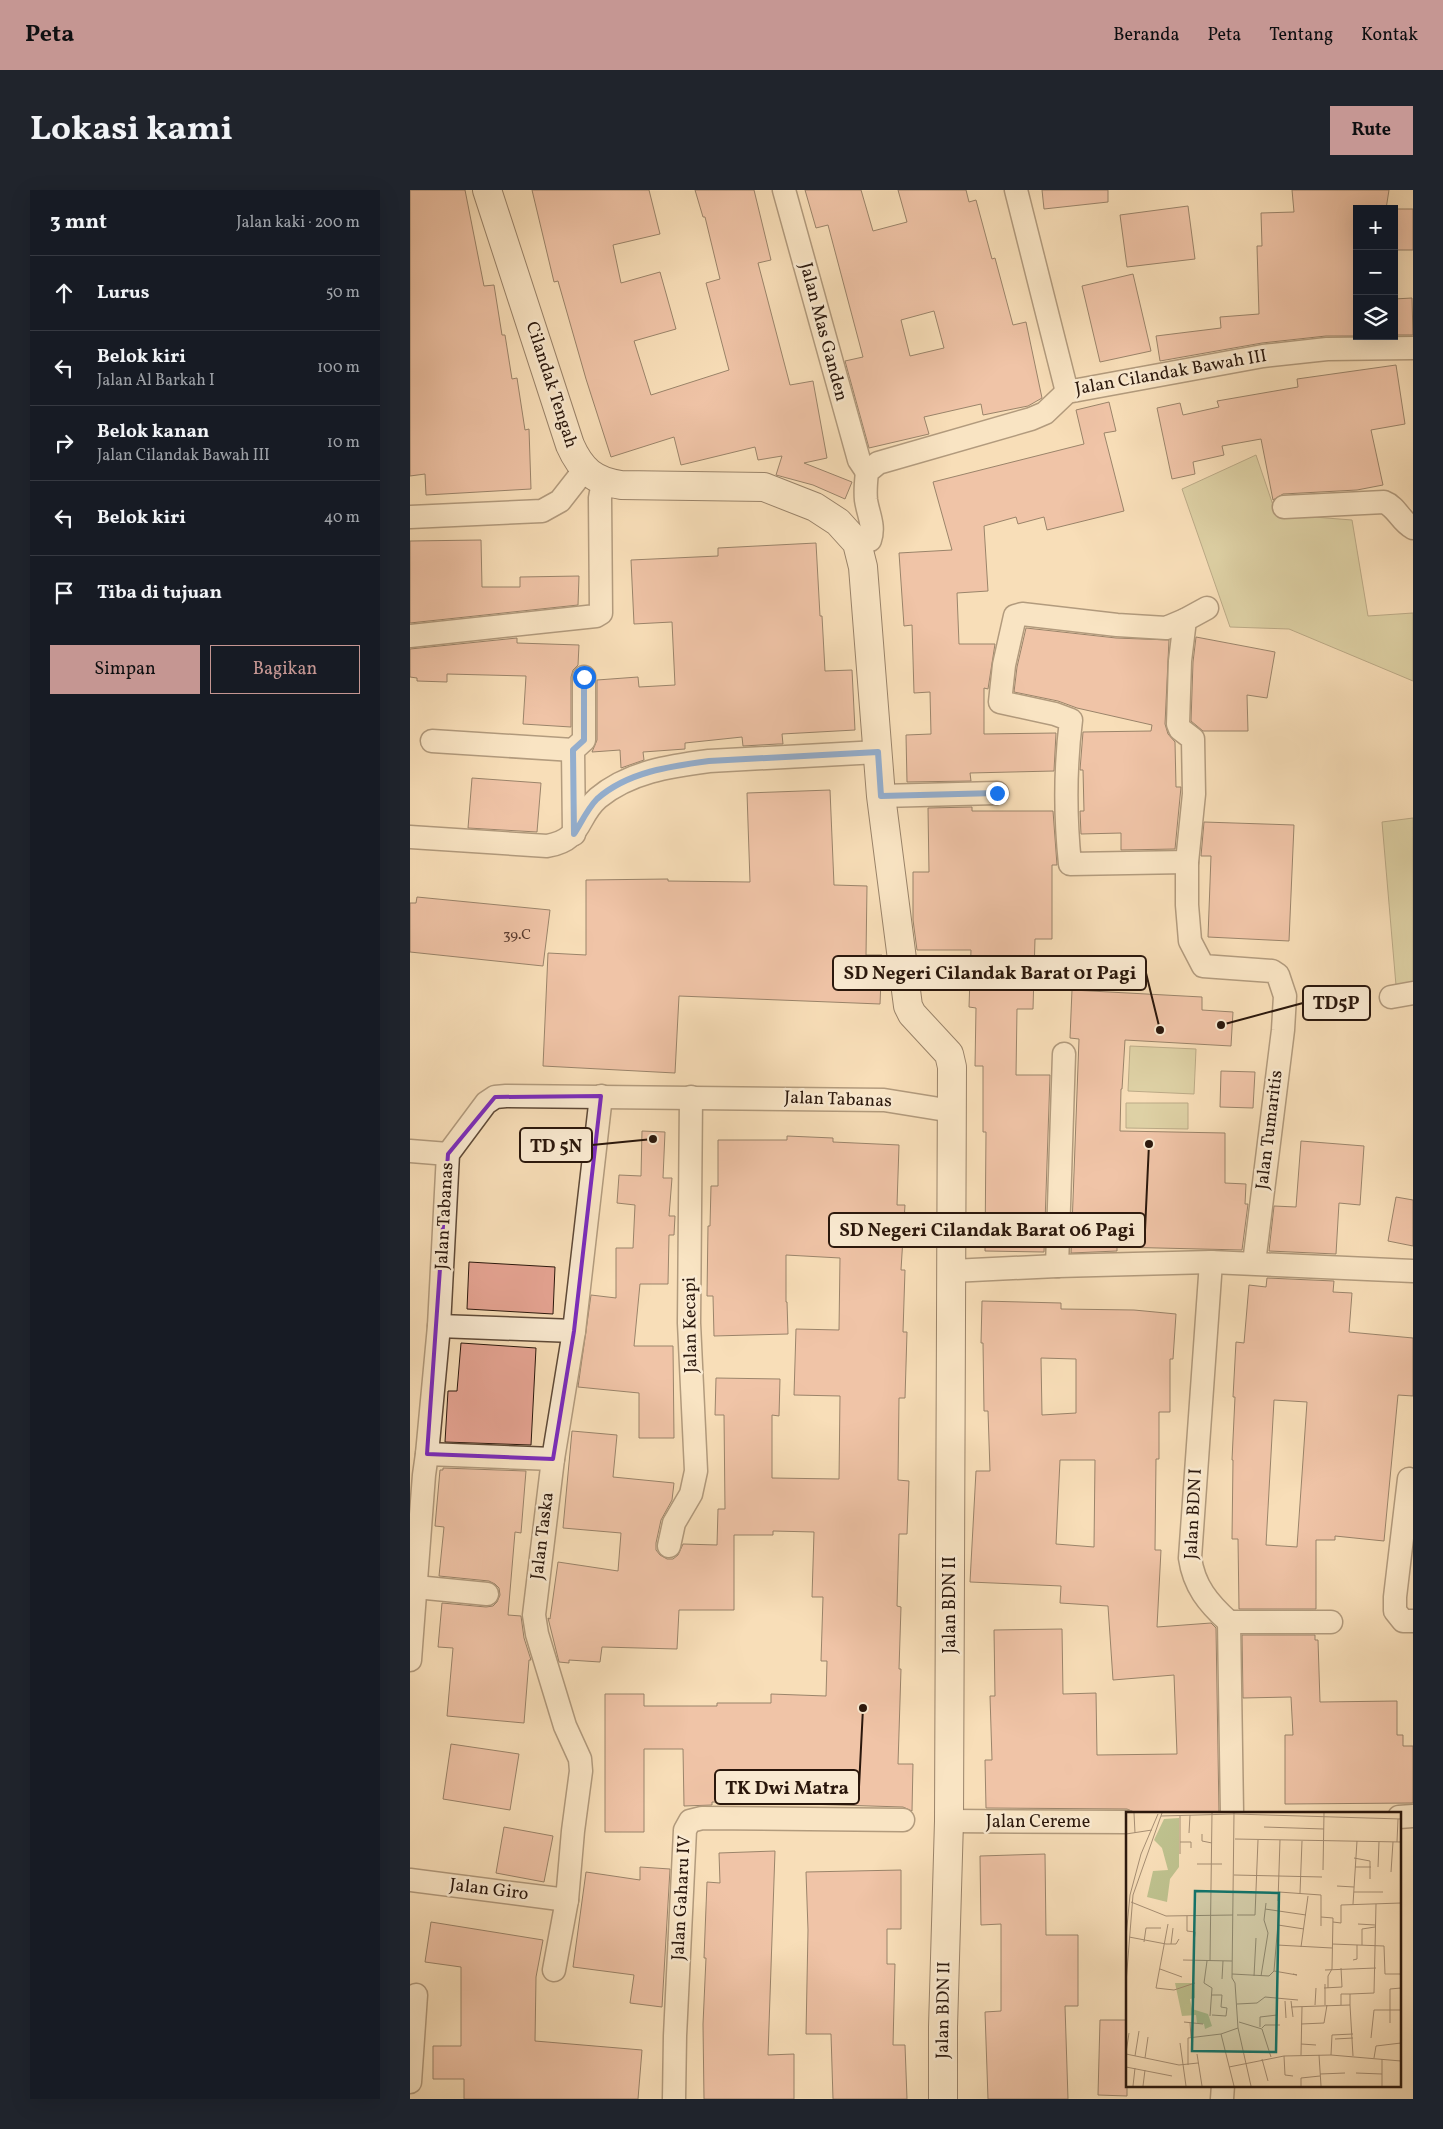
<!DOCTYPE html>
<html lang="id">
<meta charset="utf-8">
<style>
:root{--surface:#171b24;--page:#20242c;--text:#f1f3f6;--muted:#9ea1a6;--line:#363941;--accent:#c59692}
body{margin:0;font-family:Vollkorn,serif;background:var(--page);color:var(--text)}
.controls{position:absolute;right:15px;top:15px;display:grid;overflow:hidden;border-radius:0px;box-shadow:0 5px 20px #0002}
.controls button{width:45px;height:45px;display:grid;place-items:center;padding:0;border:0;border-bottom:1px solid var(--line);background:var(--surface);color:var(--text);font:25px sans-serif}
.stop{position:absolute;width:15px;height:15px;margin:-11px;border:4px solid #1a73e8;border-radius:50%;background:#fff}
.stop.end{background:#1a73e8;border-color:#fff;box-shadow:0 1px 5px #0008}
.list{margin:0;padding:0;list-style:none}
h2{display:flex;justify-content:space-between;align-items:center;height:65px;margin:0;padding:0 20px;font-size:21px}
h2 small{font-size:16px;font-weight:400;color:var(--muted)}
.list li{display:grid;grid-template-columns:32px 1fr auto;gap:15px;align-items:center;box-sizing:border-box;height:75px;padding:0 20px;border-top:1px solid var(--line)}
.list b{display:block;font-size:19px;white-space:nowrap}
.list p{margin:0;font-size:16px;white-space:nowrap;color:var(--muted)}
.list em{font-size:16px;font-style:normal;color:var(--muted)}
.actions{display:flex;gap:10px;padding:15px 20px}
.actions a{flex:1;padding:11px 0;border:1px solid var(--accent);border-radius:0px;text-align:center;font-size:18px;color:var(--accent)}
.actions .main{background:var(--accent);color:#111}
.icon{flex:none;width:28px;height:28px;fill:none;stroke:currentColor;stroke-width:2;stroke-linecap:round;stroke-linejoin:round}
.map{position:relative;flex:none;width:1003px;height:1909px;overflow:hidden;border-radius:0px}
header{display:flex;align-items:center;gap:30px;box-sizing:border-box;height:70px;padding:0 25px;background:var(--accent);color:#111}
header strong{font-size:24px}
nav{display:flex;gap:28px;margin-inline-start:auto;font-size:18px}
.intro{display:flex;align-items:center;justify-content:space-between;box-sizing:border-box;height:120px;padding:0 30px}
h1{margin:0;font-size:35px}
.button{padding:12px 22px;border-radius:0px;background:var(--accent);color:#111;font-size:18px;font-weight:700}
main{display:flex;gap:30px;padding:0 30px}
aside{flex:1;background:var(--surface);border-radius:0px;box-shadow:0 5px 20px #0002}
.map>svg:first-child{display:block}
.green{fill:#bec18e;stroke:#746c4d}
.building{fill:#e6a493;stroke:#2a170c;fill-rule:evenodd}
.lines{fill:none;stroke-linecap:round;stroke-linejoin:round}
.street-casing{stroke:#5e4937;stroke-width:25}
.secondary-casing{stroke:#2a170c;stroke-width:30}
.street{stroke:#faead1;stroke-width:22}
.secondary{stroke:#faead1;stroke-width:28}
.route{stroke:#1a73e8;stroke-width:6}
.marked{fill:none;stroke:#7b2cbf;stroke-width:4;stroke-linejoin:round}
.labels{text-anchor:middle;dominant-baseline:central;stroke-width:5;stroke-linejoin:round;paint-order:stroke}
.number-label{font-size:15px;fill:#593a2e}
.street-label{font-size:18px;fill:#2a170c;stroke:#faead1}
.inset-road{fill:none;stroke:#a68e73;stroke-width:1}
.view{fill:#0f766e;fill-opacity:0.15;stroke:#0f766e;stroke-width:2.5}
.inset-edge{fill:none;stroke:#2a170c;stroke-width:2.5}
.leader{fill:none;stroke:#2a170c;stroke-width:2}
.callout-dot{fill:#2a170c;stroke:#faead1;stroke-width:2}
.callout{fill:#faead1;stroke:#2a170c;stroke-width:2}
.callout-label{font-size:19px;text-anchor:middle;font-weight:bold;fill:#2a170c}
</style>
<header>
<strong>Peta</strong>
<nav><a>Beranda</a><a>Peta</a><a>Tentang</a><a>Kontak</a></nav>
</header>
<div class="intro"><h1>Lokasi kami</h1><a class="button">Rute</a></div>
<main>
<aside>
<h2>3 mnt<small>Jalan kaki · 200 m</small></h2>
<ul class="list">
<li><svg class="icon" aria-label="ahead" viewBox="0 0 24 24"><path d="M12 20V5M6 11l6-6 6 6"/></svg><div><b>Lurus</b></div><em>50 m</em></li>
<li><svg class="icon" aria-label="left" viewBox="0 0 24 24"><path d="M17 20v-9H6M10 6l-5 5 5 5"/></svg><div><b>Belok kiri</b><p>Jalan Al Barkah I</p></div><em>100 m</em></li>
<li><svg class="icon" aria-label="right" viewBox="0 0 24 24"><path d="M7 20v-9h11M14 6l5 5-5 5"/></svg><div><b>Belok kanan</b><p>Jalan Cilandak Bawah III</p></div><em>10 m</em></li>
<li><svg class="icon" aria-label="left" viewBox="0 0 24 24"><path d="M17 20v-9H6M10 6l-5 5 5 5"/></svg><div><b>Belok kiri</b></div><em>40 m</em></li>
<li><svg class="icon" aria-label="arrive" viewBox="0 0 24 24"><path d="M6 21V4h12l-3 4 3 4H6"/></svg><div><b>Tiba di tujuan</b></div></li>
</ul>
<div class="actions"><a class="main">Simpan</a><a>Bagikan</a></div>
</aside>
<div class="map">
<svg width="1003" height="1909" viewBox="0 0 1003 1909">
<rect width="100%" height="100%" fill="#f8deb8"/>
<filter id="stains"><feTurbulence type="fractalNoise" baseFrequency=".004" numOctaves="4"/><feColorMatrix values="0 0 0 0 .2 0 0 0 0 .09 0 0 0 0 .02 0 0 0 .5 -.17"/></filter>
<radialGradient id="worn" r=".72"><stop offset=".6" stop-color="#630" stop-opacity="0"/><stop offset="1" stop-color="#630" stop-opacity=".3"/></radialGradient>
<g class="green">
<path d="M846,265l20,59 76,6 16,96 45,-3v68l-124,-52 -59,-2 -48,-138z"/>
<path d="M1003,628v179h-16l-15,-175z"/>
<path d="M720,856l66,3 -2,45 -66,-3z"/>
<path d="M716,913h62v26l-62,-1z"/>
</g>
<g class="building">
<path d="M0,0h55l19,96 10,-1 8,50h3l7,44 5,-1 8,52 4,-1 2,60 -105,6 -1,-21 -15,2z"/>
<path d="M122,0h117l11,44 -47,11 8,38 39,-11 16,57 -42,12 17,54 78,-25 -23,-87 14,-4 -15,-62h-2l-8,-27h59l17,70 -13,3 32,122 23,-4 14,77 -23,5 48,19 -7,17 -32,-14 -37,-10 6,-19 -24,4 -3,-13 -74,18 -7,-28 -63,20 -25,-78 -28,-98 -4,1z"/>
<path d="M395,0h56l12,41 34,-9 -9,-32h68l3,12 7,-2 16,59 3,-1 18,67 13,-3 16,76 -14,8 -45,9 -2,-11 -57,13 5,17 -60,14 -24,-87 18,-4 -35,-132 -12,3zM524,121l10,37 -34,8 -9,-36z"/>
<path d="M632,0h66v12l-64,7z"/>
<path d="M882,0h97l-3,19h-29v127h-31l-64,7 -102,18 -4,-25 65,-8 -1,-11 39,-3 -2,-68h5l-1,-33 33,-1z"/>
<path d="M778,16l7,53 -68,8 -7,-52z"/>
<rect x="984" y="19" width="19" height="41"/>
<path d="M723,84l18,77 -51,11 -18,-76z"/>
<path d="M1002,108l1,37h-19v-36z"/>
<path d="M986,175l9,59 -34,6 12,55 -26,5 -74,4 -10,6 -12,-61 -39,7 2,9 -31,7 2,12 -23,5 -15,-71 23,-5 3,12 36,-8 -2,-6 81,-14 -1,-8z"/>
<path d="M699,212l7,29 -12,2 20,78 -77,19 -3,-13 -26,7 -2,-7 -32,9 4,65 -31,2 2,51h36l-7,45 -4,-1v46l72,-1 -2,38 -84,2 1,8 -64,1 -1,-47 25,-1 -1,-42 -16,1 -2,-68 -8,1 -5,-73 53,-3 -19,-68 151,-38 -8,-34z"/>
<path d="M71,350l1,47h38v-10l59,-1 -1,29 -168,18v-82z"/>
<path d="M406,353l4,73h2l3,55 27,-1 3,60 -73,4 1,10h-5l-35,2 -1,-9 -57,6v6l-42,3 1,8 -23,8 -1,-18 -28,2 5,-12v-60l41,-3 1,10 36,-2 -3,-63 -38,2 -3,-64 87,-4v-8z"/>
<path d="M616,438l90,10 53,2 -4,84 3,10 7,8 1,45h5l-6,62 -54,1v-17l-40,1 -1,-23h4l-1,-41h-3l3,-38 68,-1 1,-6 -75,-17 -19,-7 -44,-9 3,-25z"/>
<path d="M786,447l79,15 -8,46 -20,-3 1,36h-45l-12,-10 2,-59z"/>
<path d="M107,448v5l62,2 -1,20 -5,5 -2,7v50l-48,-3 3,-48 -79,-2v8l-30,-1v-3l-7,-1v-28z"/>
<path d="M62,588l69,5 -4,49 -69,-4z"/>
<path d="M420,600l4,95 33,1 -1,69h16l-2,49 -201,-8 -4,77 -132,-7 5,-113 38,2v-75l82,-1v2l82,1 -3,-89z"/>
<path d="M562,617v4h81l4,54h-5v74h-17l-2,70h-16l-1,66h34l-6,177 -59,-1 1,-119h-3v-66h-8l1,-58 -7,-1 2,-57h-54l-4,-30v-48h16l-1,-64z"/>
<path d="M794,632l90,3 -5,116 -81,-4 3,-81h-10z"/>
<path d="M7,707l133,13 -7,56 -133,-14v-49h6z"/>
<path d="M662,800l130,7v13l31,2 -2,34 -106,-6 -3,49h-1l-1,42 105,2v50l21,1 -1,20h3l-6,46 -125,-3v4l-46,2 8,-214 -9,-1z"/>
<path d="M811,881l34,1 -2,36 -33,-1z"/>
<path d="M232,941l23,1 -2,46h9l-3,38h6l-1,19h-5l-1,49h-28l-6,62h39l1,92h-35v-45l-61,-6 13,-92 25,3v-50h17l2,-43 -18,-2 2,-28 22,1z"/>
<path d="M377,946l46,2v4l66,3 -2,60h8l-4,65h4l-2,62h4l-2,66h-6l-1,82 11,1 -2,53h-8l-2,72 4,1 -2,62h2l-3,95h15l-1,47 -9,-4 -98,-3v-30h-27l-1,29 -65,-1v3l-28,1 -1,-57h-39v83h-39v-138h39v12h73v-3h54v-9l55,2 1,-35h-6l2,-64h-11l2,-65 -41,-1v4h-39v75h-55l-2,39 -75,-2 -2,15 -31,-2v3l-10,-1 -11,-44 2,1 8,-57 60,9 3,-38 -58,-5 9,-97 45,4 -4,42 61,6 -2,17 -11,20 -5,23v7l4,5 7,4h6l5,-4 5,-11 34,1 1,-36h7l-1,-94h-9l1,-37 64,1 -1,37 -7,-1v63l67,1 1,-83 -46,-1 2,-66 43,1 1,-72 -54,-3v47h1l1,32 -74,2 -1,-40h-6l1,-70h2l1,-40h7v-46h69z"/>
<path d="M891,951l63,5 -4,59 -21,-2 -3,51 -67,-3 5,-45 22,1z"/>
<path d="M986,1007l17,3v46l-25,-5z"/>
<path d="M59,1072l86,5 -2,47 -86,-5z"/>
<path d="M857,1088l67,3 -1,11 19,1 -3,39 64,6v58l-15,-1 -14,146 -49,-5v4h-19v69h-77l-1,-70h-6l1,-79h-1l3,-63h-2l3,-55 8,1 5,-58 17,2zM864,1210l33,2 -10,145 -31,-2z"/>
<path d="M572,1111l79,2v6l73,1 42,4 -3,45h-3v53h-11v47h-3l-1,91h6l-4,77 54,-4 5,5 3,185h-83l-9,-4 -141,-1 -1,-48h7l-2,-64h5l-1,-66 68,-1 1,65 33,-1 1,62 80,-1 -3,-79 -61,5 -5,-74 -48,-3 1,-17 -91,-4 6,-111h14l-2,-60h-4l-1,-68h-2zM631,1168l35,1v54l-34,2zM650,1270h35l-1,87 -38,-3z"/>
<path d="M51,1153l75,5 -5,97 -86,-3 3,-51h9z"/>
<path d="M33,1278l83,3 -5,62 -6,-1 -7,83 13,1 3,22 7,22h-2l-5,63 -77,-7 6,-68 -15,-1 4,-44 44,4 7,-1 4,-4 3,-7 -1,-7 -4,-4 -6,-3 -50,-5 5,-49 -9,-1 5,-56h3z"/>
<path d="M832,1445h73v5h3l2,62 77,-1v34h6v11h10v57l-128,1v-69h8l-2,-38 -48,1z"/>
<path d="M41,1554l68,10 -9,56 -67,-11z"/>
<path d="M94,1637l49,9 -9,46 -48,-9z"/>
<path d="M365,1661l-7,204 26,-1v45h-90l-1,-75 3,-66h-2l3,-76 13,1 -1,-30z"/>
<path d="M635,1664l1,81h32v71h-13l3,93h-80l-3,-87 16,-1v-87l-20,1 -1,-69z"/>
<path d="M230,1677l30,2 -8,138 -32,-4 4,-28 -61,-8 13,-95 54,8z"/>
<path d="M491,1680v59h-14v35h8l-2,81h12l2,54h-74l-2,-65h-25l2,-104 -2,-58z"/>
<path d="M21,1732l112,18 -7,37 -1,64 107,9 -4,49h-174v-20h-31v-33h28v-79l-36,-5z"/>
<path d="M690,1830h27v76l-29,-1z"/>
</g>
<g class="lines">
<defs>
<g id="street">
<path d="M374,0l75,270 8,12"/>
<path d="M606,0l51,202"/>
<path d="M874,317l100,-5c13,5 16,19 29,26"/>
<path d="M0,327l132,-6 18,-10 25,-32"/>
<path d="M447,353l13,-3c5,-14 -2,-26 -4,-40 -1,-9 0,-19 1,-28l11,-9 153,-44 14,-6 22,-21 196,-36 64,-7 86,-1"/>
<path d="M797,418l-22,12 -5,41 -2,63 2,5 13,10 1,55 -7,68v43l3,36 13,25 69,5 6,4 7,21 -2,34 -29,233"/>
<path d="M775,430l-19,8 -49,-3 -95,-11 -7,2 -11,49 -4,37 55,12 16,6c-6,48 -6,96 -1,144l117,-2"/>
<path d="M0,446l186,-20 5,-3 -1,-115 3,-16"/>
<path d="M22,551l141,9"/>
<path d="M471,606l116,-3"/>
<path d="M164,644l-1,-84 11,-10v-63"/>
<path d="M0,647l137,9c36,-6 29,-29 51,-48 31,-26 72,-32 111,-37l169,-9"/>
<path d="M981,807l22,-4"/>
<path d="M0,961l38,3"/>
<path d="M801,1072l-21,296c4,28 18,45 39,64l3,191"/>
<path d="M647,1076l7,-212"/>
<path d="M542,1081l105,-5 154,-4 202,9"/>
<path d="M29,1136l135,5"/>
<path d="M17,1264l126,5"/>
<path d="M999,1289l-14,118v14l8,10h10"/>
<path d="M259,1356l5,-23 17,-29 5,-23 -7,-148 2,-226"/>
<path d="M6,1397l71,7"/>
<path d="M819,1432h102"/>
<path d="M0,1470l14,-185 3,-21 12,-128 9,-172 38,-51 9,-6 11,-1 378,4 68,11"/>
<path d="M989,1627l14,-1"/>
<path d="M539,1631l178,1"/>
<path d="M0,1690l157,20"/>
<path d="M144,1780l13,-70 6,-69 8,-60 -1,-12 -15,-33 -28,-92 -3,-19 19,-156 21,-128 27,-235"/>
<path d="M0,1892l6,-87"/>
<path d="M264,1909l1,-63 10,-206 5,-9 12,-3 201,2"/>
<path d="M812,1909l1,-14"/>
</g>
<path id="secondary" d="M77,0l83,255c11,25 24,36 51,40l143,2 51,20 23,15 19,21 6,24 18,229 27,210 4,8 37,40 3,13 -3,754 -6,206v72"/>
</defs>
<use href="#street" class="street-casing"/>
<use href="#secondary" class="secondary-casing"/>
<use href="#street" class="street"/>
<use href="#secondary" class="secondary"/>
</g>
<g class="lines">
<path class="route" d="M174,487v63l-11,10 1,84c7,-11 14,-26 23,-35 30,-27 74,-33 112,-38l169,-9 3,44 116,-3"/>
</g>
<path d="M0 0H1003V1909H0ZM191,906l-27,235 -21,128 -126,-5 21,-300 47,-57z" fill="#f8deb8" fill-opacity=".55" fill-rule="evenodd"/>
<path class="marked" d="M191,906l-27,235 -21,128 -126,-5 21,-300 47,-57z"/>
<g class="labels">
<g class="number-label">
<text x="107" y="745">39.C</text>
</g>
<g class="street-label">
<text transform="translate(413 142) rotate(75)">Jalan Mas Ganden</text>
<text transform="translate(761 183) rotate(-10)">Jalan Cilandak Bawah III</text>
<text transform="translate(141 195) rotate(72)">Cilandak Tengah</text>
<text transform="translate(428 910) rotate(2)">Jalan Tabanas</text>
<text transform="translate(860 940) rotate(-83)">Jalan Tumaritis</text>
<text transform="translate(35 1026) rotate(-87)">Jalan Tabanas</text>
<text transform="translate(281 1135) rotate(-91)">Jalan Kecapi</text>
<text transform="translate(784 1324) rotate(-87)">Jalan BDN I</text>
<text transform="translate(133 1346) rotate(-83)">Jalan Taska</text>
<text transform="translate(540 1415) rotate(-90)">Jalan BDN II</text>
<text x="628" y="1632">Jalan Cereme</text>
<text transform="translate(79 1700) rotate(7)">Jalan Giro</text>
<text transform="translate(272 1708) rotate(-87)">Jalan Gaharu IV</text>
<text transform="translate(534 1820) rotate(-89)">Jalan BDN II</text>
</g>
</g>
<g transform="translate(716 1622)">
<rect width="275" height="275" fill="#f8deb8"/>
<path d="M53,6v49l-9,12 -3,23 -20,-5 6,-26 15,-1 -6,-22 -8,-8 10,-21zM49,171h19l1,15 -5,1 2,10 16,5 4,12 -7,3 -1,-5 -7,-1 -1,-8 -14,1z" fill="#bec18e"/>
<path class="inset-road" d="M8,1l1,20M35,4l73,-2 167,5M54,4v38M138,15l60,2M63,21l1,-18M0,22l26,-4M76,22v7l10,2M109,27l166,3M54,30h11v6M271,30l1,-23M228,46l16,3v18M71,52h25M229,55h16M252,55l1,-25M197,58l1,-57M265,60l2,-30M108,63l88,2M211,74l17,1M153,80l42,3v31M228,80h29M174,81l2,-52M152,89l2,-61M5,90l35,14 67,-1M227,92l4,-63M139,97l41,6M111,103h18l3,-75M61,104v15l8,1 -1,11M195,105l12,1 -1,51 -4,7v12M207,110l8,1v-18l60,-2M42,112l-12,64 18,2 21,-7M232,112l17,1M152,113l26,4M0,125l4,-42 11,-41 17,-40M3,125l37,7h10l3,-5M18,130l2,-14h15M45,132l2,-16M206,132l52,2 1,28M151,133l55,3M236,133v-16l13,-2M175,135l7,-51M57,148l49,1M227,148l4,-1v-14M81,149l-3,22 8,5 -2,28M84,149l2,-148M34,157l22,8M199,158l51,-2M148,159l23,4 -4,-1M106,162l37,2 5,-5 5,-60M259,162h16M128,164l2,-38M135,164l7,-43 -4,-13 2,-17M96,167l1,-18M0,171l7,-88 29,-82M199,172v21M198,176l18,-1 -1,-19M86,183h10l-1,12 6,1 -1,8 -14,-1M159,189l1,17M165,189l2,16M111,192l20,-1 8,-6 33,3M189,193l1,-17M215,193v-11h9M224,193v-11l24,-1 2,-89M165,195l59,-2 3,51M275,198v19M58,210l19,2M64,210l1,16M113,210l23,7 9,28M264,211v-34l11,-1M175,212l23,-1 3,-18M134,215v-10l17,-2M112,216l13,58M136,216l3,-3h15M95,222l13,52M245,226l3,-28h27M209,227l18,-1M54,231l6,43M175,232l15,1M0,241l3,-20M0,242l53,11 19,-2M71,242l5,32M175,243l1,-48M193,243l2,31M205,243l1,-20 21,-1M9,244l4,-25M158,244l1,19 8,1M19,246l3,-21M248,246l2,-12 25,-3M136,247l6,22M256,247v27M62,253v-27l33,-4 17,-6 -3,-45 -3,-5 2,-165M0,255l46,9M103,255l55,-11 47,-1 70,6M230,261l26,1M194,262l25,-1M7,274l2,-18M17,274l2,-16M175,274v-8l19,-2"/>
<path class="view" d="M69,79l84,2 -3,159 -84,-1z"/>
<rect width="275" height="275" class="inset-edge"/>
</g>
<path class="leader" d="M750 840L736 783M811 835L893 813M243 949L182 955M739 954L735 1040M453 1518L449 1597"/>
<g class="callout-dot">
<circle cx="750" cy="840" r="5"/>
<circle cx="811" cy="835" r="5"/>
<circle cx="243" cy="949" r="5"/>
<circle cx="739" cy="954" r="5"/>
<circle cx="453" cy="1518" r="5"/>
</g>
<g class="callout">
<rect x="423" y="766" width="313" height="34" rx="5"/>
<rect x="893" y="796" width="67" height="34" rx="5"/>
<rect x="110" y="938" width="72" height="34" rx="5"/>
<rect x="419" y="1023" width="316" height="34" rx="5"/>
<rect x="305" y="1580" width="144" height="34" rx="5"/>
</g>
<g class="callout-label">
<text x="580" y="789">SD Negeri Cilandak Barat 01 Pagi</text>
<text x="926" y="819">TD5P</text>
<text x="146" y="962">TD 5N</text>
<text x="577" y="1046">SD Negeri Cilandak Barat 06 Pagi</text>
<text x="377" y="1604">TK Dwi Matra</text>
</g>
<rect width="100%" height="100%" filter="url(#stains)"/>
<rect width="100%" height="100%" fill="url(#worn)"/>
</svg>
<div class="controls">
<button>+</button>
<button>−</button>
<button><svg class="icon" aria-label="layers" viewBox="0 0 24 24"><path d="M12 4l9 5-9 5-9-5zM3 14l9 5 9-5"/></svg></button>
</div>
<div class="stop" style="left:174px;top:487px"></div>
<div class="stop end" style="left:587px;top:603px"></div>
</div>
</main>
